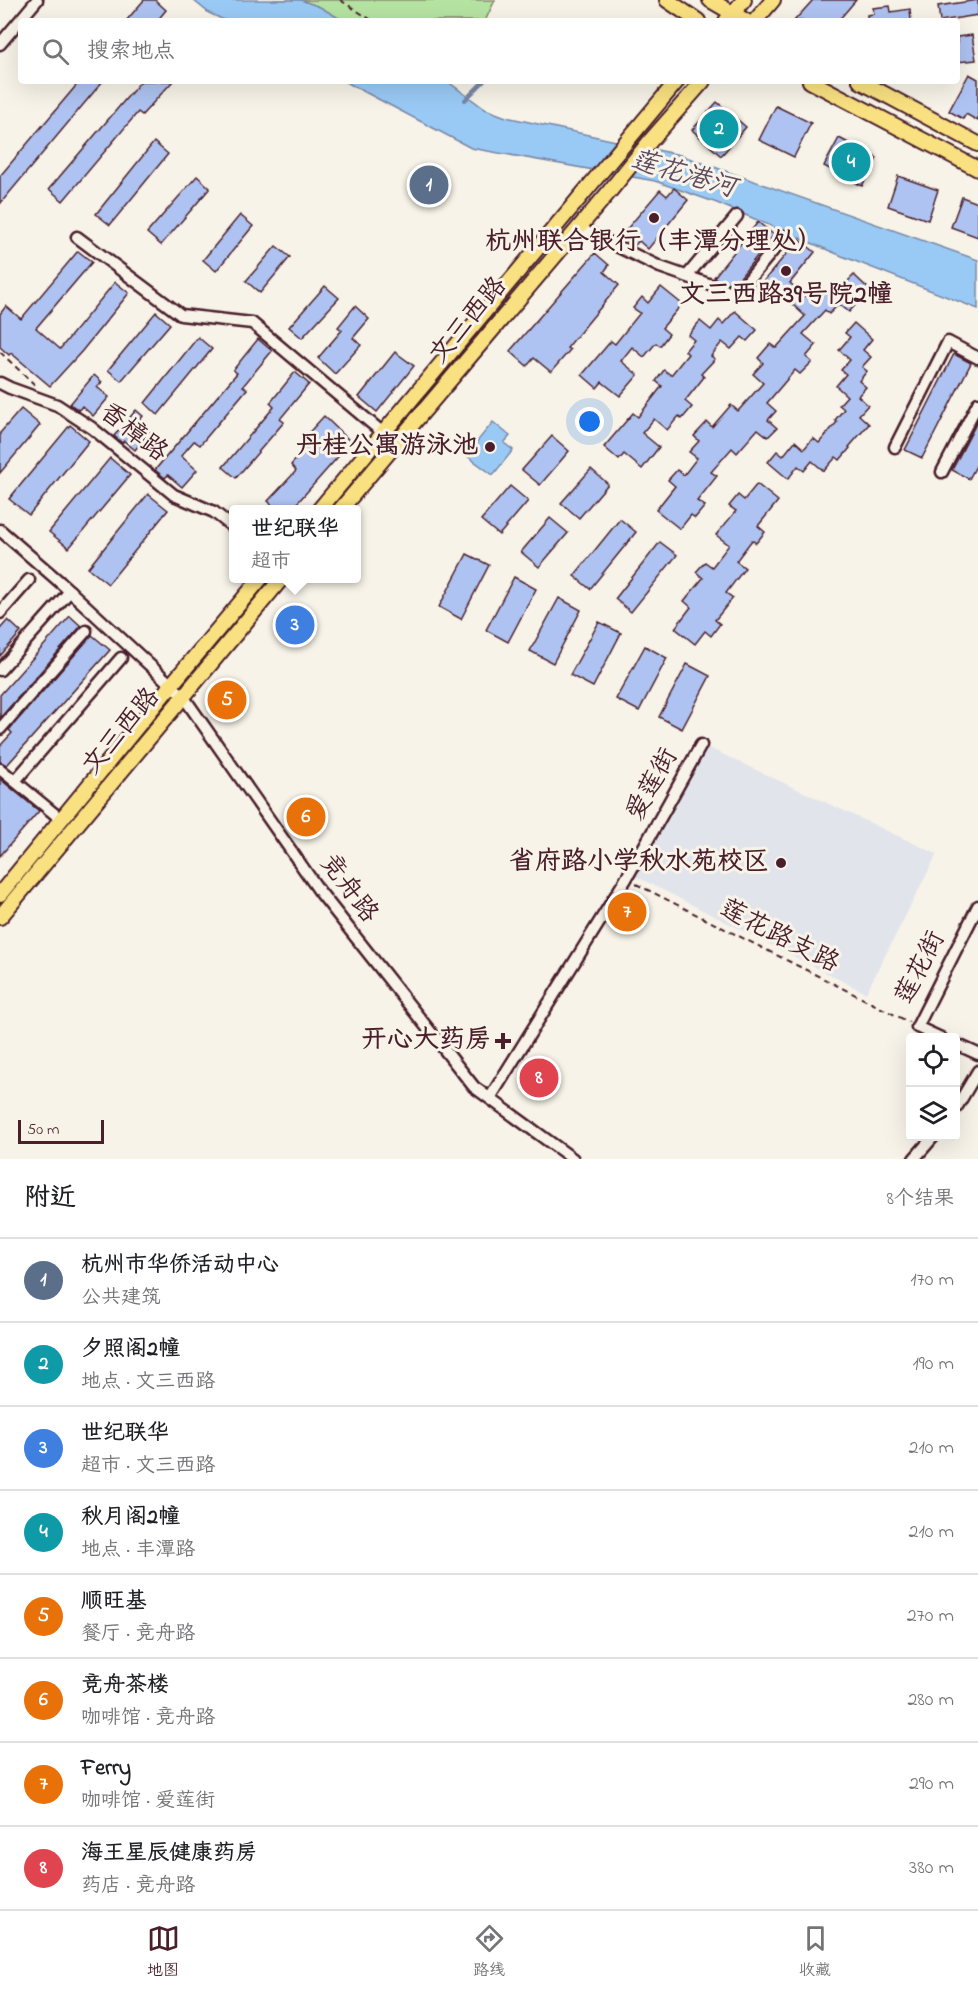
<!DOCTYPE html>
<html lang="zh">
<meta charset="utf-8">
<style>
:root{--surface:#fff;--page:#f2f2f2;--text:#202124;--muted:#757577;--line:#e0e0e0;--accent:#4a1f2b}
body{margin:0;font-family:"Indie Flower","LXGW WenKai TC",sans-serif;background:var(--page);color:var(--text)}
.controls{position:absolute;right:18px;bottom:18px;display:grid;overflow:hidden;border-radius:6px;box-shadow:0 6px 24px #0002}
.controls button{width:54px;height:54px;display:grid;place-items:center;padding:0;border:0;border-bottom:2px solid var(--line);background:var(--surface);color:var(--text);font:30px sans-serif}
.scale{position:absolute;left:18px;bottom:15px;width:86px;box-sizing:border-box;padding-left:6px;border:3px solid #4a1f2b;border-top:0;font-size:16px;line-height:21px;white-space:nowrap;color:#4a1f2b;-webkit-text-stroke:4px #f7f3e8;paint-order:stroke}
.you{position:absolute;left:590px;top:422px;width:21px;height:21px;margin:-15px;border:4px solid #fff;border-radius:50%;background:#1a73e8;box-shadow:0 0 0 9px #1a73e833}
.badge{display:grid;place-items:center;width:39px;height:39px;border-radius:50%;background:var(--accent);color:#fff;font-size:20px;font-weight:700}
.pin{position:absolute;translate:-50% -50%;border:3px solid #fff;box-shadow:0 2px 6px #0006}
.popup{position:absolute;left:229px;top:505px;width:132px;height:78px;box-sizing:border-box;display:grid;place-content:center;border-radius:6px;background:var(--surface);filter:drop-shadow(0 2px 4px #0005);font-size:20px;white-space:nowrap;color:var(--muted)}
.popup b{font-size:22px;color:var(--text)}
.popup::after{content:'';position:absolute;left:50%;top:100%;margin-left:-12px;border:12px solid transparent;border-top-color:var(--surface)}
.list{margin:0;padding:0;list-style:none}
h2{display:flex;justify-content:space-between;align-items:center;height:78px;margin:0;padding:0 24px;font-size:26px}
h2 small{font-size:20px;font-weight:400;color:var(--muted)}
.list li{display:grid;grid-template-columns:39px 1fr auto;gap:18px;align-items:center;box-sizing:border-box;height:84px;padding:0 24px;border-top:2px solid var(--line)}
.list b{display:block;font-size:22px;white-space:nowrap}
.list p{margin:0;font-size:20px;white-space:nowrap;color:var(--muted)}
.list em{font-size:20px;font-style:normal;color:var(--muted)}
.icon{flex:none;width:33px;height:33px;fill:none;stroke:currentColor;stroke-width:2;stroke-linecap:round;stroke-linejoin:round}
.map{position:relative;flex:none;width:978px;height:1159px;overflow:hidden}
.search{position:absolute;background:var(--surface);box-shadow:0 6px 24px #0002;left:18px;right:18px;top:18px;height:66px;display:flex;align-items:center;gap:15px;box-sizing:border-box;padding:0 21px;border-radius:6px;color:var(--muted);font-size:22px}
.sheet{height:750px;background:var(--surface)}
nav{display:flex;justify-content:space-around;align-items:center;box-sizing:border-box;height:84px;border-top:2px solid var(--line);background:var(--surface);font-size:16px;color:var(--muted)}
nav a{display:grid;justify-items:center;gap:3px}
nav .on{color:var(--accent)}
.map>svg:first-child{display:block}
.built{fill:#e1e5eb}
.green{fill:#b5e4a2;stroke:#808266;stroke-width:1.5}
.water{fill:#99caf5;stroke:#7986a4;stroke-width:1.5}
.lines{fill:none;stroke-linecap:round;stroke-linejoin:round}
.stream{stroke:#7986a4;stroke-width:4}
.building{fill:#aec3f1;stroke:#4a1f2b;stroke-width:1.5}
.minor-casing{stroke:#4a1f2b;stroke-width:15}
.major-casing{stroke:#4a1f2b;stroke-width:18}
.path{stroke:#4a1f2b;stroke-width:2;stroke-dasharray:6 4.5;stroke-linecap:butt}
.minor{stroke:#f7f3e8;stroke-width:10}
.major{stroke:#f9e181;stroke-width:14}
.poi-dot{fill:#4a1f2b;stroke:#f7f3e8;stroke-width:2}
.labels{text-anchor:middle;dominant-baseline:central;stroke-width:6;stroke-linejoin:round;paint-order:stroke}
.poi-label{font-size:26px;font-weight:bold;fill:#4a1f2b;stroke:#f7f3e8;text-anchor:end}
.street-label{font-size:26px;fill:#4a1f2b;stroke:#f7f3e8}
.water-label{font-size:27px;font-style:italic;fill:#5e4a5e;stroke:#f7f3e8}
</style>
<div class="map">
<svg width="978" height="1159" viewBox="0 0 978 1159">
<rect width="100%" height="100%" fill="#f7f3e8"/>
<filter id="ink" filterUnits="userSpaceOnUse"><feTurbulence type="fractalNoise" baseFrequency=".0167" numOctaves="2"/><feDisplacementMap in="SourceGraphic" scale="12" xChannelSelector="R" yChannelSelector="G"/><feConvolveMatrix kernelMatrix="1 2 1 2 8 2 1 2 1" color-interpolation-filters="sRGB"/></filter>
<g filter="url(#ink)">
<path class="built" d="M709,748l228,106 -71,139 -241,-122 68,-113z"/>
<path class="green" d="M273,0h222l-10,21h-171z"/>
<g class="water">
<path d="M193,0h108l19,7 24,14h-118l-17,-8z"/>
<path d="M344,81h103l38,28 21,8 174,38 298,105v49l-136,-53 -125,-53 -62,-22 -184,-33z"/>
<path d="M493,422l17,14 -6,7 9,7 -20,25 -27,-20z"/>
</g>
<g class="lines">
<path class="stream" d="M465,100l19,-19"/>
</g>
<g class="building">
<path d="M144,0h11l11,10 -9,11h-31z"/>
<path d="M813,0h43l-18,21h-44z"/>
<path d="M978,0v15l-38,6 -2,-15z"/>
<path d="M890,6l1,6 19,-3 1,12h-44v-6l7,-1 -1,-6z"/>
<path d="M972,35l4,25 -19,2v-25z"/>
<path d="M969,74l9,5v42l-12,-7 -3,5 -14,-8z"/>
<path d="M80,81h23l-103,123v-28z"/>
<path d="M141,81h32l-31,34 -4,-3 -75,89 -14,-12z"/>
<path d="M717,102l29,25 -25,29 -29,-26z"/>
<path d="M776,106l35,17 -17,34 -35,-17z"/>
<path d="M839,138l38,20 -15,28 -38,-20z"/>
<path d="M154,142l14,12 -58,71 -14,-11z"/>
<path d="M197,176l13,12 -49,57 -14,-12z"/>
<path d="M898,176l40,14 -10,30 -40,-14z"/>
<path d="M674,188l14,12 -40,49 -9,-8 -5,5 -14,-9 40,-47 7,6z"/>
<path d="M962,197l16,6v34l-27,-10z"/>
<path d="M240,215l13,11 -37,45 -13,-11z"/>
<path d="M758,222l16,13 -40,50 -18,-6 -2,-2z"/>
<path d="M799,239l16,13 -25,31 16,14 11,-12 10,9 9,-10 5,4 13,-13 18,17 -9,9 -2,-2 -12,13 -10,-8 -10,10 -4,-4 -22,24 13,11 -10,12 6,5 -12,12 -5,-4 -28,33 9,8 -8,9 9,8 -9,9 -10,-8 -21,24 -5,-5 -21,24 6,4 -20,25 8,5 -10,12 -4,-3 -11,14 -24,-19 19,-24 -7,-6 9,-10 7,5 13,-17 -8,-6 10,-11 -5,-5 13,-14 5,5 19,-22 7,6 25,-28 -10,-9 10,-11 -5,-5 12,-14 6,4 29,-32 -24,-22 -9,10 -16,-14z"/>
<path d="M276,246l14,11 -30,36 -14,-12z"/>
<path d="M78,251l14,11 -56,66 24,21 55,-67 14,11 -47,58 -32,35 -39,-33 -2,2 -9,-8v-33l6,-8 15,13z"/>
<path d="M595,253l14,12 -5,7 15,13 -52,63 3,2 -19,22 -17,-14 -7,8 -17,-15z"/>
<path d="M325,286l14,12 -37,40 -13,-11z"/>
<path d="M661,287l21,17 -20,24 7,6 -9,12 -4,-3 -12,14 -12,-10 -11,14 17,14 -18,21 -18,-14 -5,6 -15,-13 29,-34 4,3 25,-31 -7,-5 9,-11 6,6z"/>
<path d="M355,306l14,13 -16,19 8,7 -26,29 -17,-16 24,-28 -4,-3z"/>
<path d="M735,311l22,19 -10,11 -5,-4 -11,12 -9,-7 -11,14 4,3 -14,15 3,3 -19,24 7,6 -10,12 -3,-3 -12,14 -13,-11 -12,14 17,14 -17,22 -18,-15 -5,6 -15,-13 29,-34 5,4 24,-31 -6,-5 8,-11 7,5 17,-21 -3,-3 9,-11 -6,-5 12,-14 11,9 8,-10 4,4z"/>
<path d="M156,312l14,12 -49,57 -13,-11z"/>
<path d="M854,323l18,16 -9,11 8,7 -9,10 5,4 -8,10 7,6 -8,9 10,9 -9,10 10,9 -20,23 1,1 -10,12 -4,-3 -12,14 -12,-10 -8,10 -6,-5 -10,13 -20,-17 9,-11 6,5 12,-15 9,8 9,-11 6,5 18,-21 -2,-2 9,-11 -5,-4 8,-9 -11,-10 10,-12 -5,-4 9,-10 -11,-10 11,-13 -5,-4z"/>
<path d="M198,337l14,12 -54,66 -13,-12z"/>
<path d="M258,339l14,12 -29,35 4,3 -47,56 -6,-4 -13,15 16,14 -15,17 -14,-12 -3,3 -10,-8 82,-97 -4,-3z"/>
<path d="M395,352l19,14 -37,46 -18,-15z"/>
<path d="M954,354l17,9 -49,95 -17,-8z"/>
<path d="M295,372l14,12 -29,35 4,3 -48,56 -13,-11 51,-60 -4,-4z"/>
<path d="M94,375l8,7 -5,5 12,10 -16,19 -11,-10 -3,4 -9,-6z"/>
<path d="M21,409l19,16 -40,48v-40z"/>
<path d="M136,410l7,6 -4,5 11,10 -15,19 -11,-9 -2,2 -8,-7z"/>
<path d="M324,416l27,26 -60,68h-14l-9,-9 28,-30 -5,-6 18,-21 -6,-5z"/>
<path d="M978,420v42l-9,17 -17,-9z"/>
<path d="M70,425l19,16 -60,74 -20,-16z"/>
<path d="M552,436l17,15 -29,34 -18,-15z"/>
<path d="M110,458l20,17 -61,73 -20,-16z"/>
<path d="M591,469l17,15 -29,34 -18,-15z"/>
<path d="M757,484l21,17 -20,25 7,6 -9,11 -4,-3 -16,21 9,7 -19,25 7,5 -18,22 5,4 -9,12 -6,-5 -10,13 -20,-16 16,-21 -7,-6 19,-23 -7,-6 9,-10 7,5 17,-22 -13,-10 20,-24 -7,-5 9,-11 6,5z"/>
<path d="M510,486l18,15 -29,34 -18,-15z"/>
<path d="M148,494l20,16 -60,74 -20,-16z"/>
<path d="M550,518l18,15 -29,34 -18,-15z"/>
<path d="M620,519l16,13 -46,57 -16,-13z"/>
<path d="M660,542l17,13 -46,57 -16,-13z"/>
<path d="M467,554l22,11 -28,54 -22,-12z"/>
<path d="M514,577l22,12 -28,53 -22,-12z"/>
<path d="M559,598l22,12 -28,53 -23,-12z"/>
<path d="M70,616l11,10 -81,92v-23z"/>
<path d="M8,620l13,12 -21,24v-27z"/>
<path d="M599,622l22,11 -28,54 -23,-12z"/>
<path d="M92,635l18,15 -103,115 -7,-3v-16l12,-13 -3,-3z"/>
<path d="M645,646l22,12 -28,53 -23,-12z"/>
<path d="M687,664l23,12 -28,53 -23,-12z"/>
<path d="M0,779l39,32 -39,45z"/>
</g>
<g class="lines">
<defs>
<g id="minor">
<path d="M0,44l37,-44"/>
<path d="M579,228l81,39 77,27 48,-58"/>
<path d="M77,237l104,78 71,8 131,110"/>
<path d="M687,276l50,-60"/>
<path d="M0,383l10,5 47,17 35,23 82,67 40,17 20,16"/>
<path d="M895,447l53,-105 30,16"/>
<path d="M942,472l36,-69"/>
<path d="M0,530l61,53 122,113 137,196 154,195 99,72"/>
<path d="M0,613l29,-33"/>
<path d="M0,670l70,-79"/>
<path d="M0,729l86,-98"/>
<path d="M0,769l62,51"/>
<path d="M15,781l106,-123"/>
<path d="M941,1038l-24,-11 61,-121"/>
<path d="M956,1044l22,10"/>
<path d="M490,1098l136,-219 75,-134"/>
<path d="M956,1108l22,-37"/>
<path d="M914,1159l20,-23"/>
</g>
<g id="major">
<path d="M667,0l31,21"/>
<path d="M710,0l36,21"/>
<path d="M726,21l18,-21"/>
<path d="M755,21l18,-21"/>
<path d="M810,81l168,88"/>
<path d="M860,81l118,63"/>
<path d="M319,510l358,-429"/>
<path d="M340,510l269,-318 42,-52 52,-59"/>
<path d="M0,894l172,-210 89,-106"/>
<path d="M0,917l282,-339"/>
</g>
</defs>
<use href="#minor" class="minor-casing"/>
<use href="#major" class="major-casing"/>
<g class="path">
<path d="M340,0l33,21"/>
<path d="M450,0h1"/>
<path d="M0,352l35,33"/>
<path d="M636,884l273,138"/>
</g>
<use href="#minor" class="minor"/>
<use href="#major" class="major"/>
</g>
</g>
<g class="poi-dot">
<circle cx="654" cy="218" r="6"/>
<circle cx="786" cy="271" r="6"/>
<circle cx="490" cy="447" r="6"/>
<circle cx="781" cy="863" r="6"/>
<path d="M500 1032h6v6h6v6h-6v6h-6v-6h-6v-6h6z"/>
</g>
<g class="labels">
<g class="poi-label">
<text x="654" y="243" text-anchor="middle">杭州联合银行（丰潭分理处）</text>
<text x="786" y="296" text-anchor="middle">文三西路39号院2幢</text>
<text x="478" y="447">丹桂公寓游泳池</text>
<text x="769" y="863">省府路小学秋水苑校区</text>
<text x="491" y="1041">开心大药房</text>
</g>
<g class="street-label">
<text transform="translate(469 321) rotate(-50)">文三西路</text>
<text transform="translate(133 433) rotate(38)">香樟路</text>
<text transform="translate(122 732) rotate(-50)">文三西路</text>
<text transform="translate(653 785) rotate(-61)">爱莲街</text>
<text transform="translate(348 889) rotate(53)">竞舟路</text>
<text transform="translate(779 937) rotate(27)">莲花路支路</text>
<text transform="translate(921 968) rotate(-63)">莲花街</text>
</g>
<g class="water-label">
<text transform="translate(683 175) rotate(16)">莲花港河</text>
</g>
</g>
</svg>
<div class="controls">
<button><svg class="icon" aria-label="locate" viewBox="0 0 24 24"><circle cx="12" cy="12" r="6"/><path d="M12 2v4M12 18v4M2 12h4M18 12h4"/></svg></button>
<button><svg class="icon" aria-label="layers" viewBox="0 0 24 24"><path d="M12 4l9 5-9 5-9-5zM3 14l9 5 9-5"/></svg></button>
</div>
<div class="scale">50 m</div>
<div class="you"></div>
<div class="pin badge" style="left:429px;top:185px;background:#5c6f8a">1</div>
<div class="pin badge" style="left:719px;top:129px;background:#0f9aa8">2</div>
<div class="pin badge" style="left:295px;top:625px;background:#3f7fe0">3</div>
<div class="popup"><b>世纪联华</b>超市</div>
<div class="pin badge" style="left:851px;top:162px;background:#0f9aa8">4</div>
<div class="pin badge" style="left:227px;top:700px;background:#e8710a">5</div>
<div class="pin badge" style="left:306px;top:817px;background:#e8710a">6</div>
<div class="pin badge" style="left:627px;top:912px;background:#e8710a">7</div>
<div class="pin badge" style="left:539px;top:1078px;background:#e0444e">8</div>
<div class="search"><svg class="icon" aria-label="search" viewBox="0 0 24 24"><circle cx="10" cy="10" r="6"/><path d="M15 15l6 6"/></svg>搜索地点</div>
</div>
<section class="sheet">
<h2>附近<small>8个结果</small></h2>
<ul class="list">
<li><span class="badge" style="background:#5c6f8a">1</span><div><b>杭州市华侨活动中心</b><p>公共建筑</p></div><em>170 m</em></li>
<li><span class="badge" style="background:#0f9aa8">2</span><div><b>夕照阁2幢</b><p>地点 · 文三西路</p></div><em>190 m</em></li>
<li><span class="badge" style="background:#3f7fe0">3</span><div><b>世纪联华</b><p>超市 · 文三西路</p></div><em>210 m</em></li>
<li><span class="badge" style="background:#0f9aa8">4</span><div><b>秋月阁2幢</b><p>地点 · 丰潭路</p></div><em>210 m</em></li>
<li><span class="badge" style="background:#e8710a">5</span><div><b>顺旺基</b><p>餐厅 · 竞舟路</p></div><em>270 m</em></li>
<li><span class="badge" style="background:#e8710a">6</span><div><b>竞舟茶楼</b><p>咖啡馆 · 竞舟路</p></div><em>280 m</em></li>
<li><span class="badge" style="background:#e8710a">7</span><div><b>Ferry</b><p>咖啡馆 · 爱莲街</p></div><em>290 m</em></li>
<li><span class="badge" style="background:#e0444e">8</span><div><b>海王星辰健康药房</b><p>药店 · 竞舟路</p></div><em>380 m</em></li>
</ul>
</section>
<nav>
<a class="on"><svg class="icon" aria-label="map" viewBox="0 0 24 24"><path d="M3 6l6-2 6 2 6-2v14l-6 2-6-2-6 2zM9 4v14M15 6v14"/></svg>地图</a>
<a><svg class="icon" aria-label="directions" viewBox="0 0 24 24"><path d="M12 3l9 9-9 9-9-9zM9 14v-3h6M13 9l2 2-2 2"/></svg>路线</a>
<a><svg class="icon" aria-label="saved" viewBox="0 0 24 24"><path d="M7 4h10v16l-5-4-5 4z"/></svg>收藏</a>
</nav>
